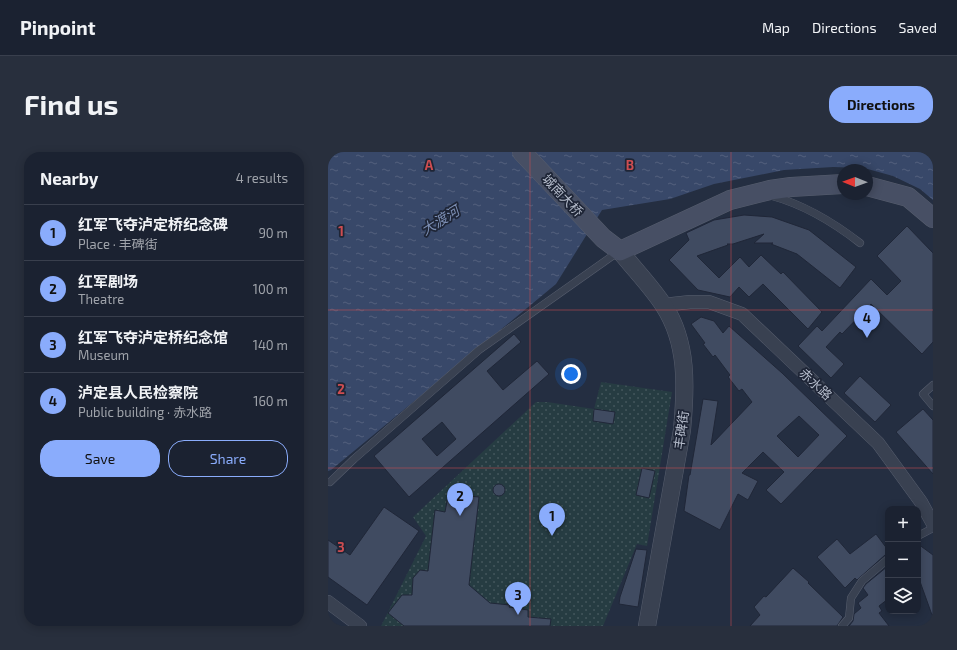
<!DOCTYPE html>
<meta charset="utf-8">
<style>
:root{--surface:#1b2231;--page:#282f3d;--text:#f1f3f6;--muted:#a0a4ab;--line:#393f4d;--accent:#8aacfc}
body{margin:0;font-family:"Exo 2","Noto Sans SC",sans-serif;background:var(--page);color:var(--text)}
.controls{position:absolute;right:12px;bottom:12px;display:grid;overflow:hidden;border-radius:8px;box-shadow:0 2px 10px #0003}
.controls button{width:36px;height:36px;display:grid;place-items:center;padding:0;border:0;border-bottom:1px solid var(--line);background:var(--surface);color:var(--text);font:20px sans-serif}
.compass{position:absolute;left:509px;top:12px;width:36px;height:36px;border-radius:50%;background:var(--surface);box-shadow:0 2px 10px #0003;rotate:271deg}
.you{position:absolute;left:243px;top:222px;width:14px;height:14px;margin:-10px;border:3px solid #fff;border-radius:50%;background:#1a73e8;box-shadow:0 0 0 6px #1a73e833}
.badge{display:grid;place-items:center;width:26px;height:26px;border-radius:50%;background:var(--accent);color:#111;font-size:13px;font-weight:700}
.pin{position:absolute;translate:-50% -33px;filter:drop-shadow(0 1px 2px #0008)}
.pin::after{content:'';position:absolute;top:21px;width:14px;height:12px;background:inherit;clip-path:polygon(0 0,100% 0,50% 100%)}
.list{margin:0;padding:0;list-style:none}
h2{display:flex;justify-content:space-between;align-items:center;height:52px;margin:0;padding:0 16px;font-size:17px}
h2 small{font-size:13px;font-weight:400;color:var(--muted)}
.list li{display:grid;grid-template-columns:26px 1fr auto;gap:12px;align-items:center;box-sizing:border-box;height:56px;padding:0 16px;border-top:1px solid var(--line)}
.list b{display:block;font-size:15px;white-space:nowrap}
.list p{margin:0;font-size:13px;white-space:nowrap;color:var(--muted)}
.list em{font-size:13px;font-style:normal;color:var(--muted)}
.actions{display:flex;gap:8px;padding:12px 16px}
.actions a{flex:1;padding:9px 0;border:1px solid var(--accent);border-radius:16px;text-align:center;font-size:14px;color:var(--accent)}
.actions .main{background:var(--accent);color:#111}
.icon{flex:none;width:22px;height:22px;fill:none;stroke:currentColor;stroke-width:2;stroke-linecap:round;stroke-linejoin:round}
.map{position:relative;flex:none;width:605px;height:474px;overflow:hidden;border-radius:16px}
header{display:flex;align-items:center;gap:24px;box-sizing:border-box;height:56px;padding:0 20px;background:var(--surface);border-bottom:1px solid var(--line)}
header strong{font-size:19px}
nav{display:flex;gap:22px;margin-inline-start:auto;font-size:14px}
.intro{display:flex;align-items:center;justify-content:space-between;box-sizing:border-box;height:96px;padding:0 24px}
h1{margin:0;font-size:28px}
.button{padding:10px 18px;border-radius:16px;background:var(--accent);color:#111;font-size:14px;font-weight:700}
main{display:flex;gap:24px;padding:0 24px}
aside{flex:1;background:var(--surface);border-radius:16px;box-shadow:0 2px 10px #0003}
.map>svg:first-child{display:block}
.grass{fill:url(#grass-dots)}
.water{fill:url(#water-ripples)}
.building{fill:#404b61;stroke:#202738;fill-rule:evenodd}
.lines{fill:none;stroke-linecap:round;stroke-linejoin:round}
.service-casing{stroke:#575e6e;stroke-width:8}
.minor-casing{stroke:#575e6e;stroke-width:14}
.tertiary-casing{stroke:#575e6e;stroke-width:18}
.secondary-casing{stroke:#575e6e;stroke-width:20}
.service{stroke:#394151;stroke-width:7}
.minor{stroke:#394151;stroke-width:13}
.tertiary{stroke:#394151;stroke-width:17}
.secondary{stroke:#474f64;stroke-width:19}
.grid{fill:none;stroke:#ce4d51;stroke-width:1;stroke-opacity:0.55}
.labels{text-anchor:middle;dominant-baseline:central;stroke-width:3.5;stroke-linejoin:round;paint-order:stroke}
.street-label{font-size:13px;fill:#b5bccb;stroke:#1e2536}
.water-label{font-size:14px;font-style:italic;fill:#7c8eb3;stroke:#1e2536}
.grid-label{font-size:13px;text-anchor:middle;font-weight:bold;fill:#ce4d51;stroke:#1e2536;stroke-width:3.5;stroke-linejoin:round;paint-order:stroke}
</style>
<header>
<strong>Pinpoint</strong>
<nav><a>Map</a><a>Directions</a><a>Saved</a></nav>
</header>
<div class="intro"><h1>Find us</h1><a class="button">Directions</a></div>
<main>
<aside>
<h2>Nearby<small>4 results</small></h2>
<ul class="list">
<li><span class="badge">1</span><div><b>红军飞夺泸定桥纪念碑</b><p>Place · 丰碑街</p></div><em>90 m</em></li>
<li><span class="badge">2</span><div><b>红军剧场</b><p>Theatre</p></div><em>100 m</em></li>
<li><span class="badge">3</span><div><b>红军飞夺泸定桥纪念馆</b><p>Museum</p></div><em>140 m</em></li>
<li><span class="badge">4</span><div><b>泸定县人民检察院</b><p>Public building · 赤水路</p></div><em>160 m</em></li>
</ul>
<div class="actions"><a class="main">Save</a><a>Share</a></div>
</aside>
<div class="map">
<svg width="605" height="474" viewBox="0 0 605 474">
<defs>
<pattern id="grass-dots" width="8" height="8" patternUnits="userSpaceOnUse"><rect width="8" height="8" fill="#263c42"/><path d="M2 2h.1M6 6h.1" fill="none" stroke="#43565c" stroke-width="1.8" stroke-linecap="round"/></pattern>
<pattern id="water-ripples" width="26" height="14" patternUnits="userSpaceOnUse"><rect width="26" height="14" fill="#384869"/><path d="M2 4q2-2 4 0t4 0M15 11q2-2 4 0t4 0" fill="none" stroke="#53607d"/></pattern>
</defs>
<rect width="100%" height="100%" fill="#242e41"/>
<path class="grass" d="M273,230l71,10 -25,154 -10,-2 -34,82h-222l45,-90 -13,-19 123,-115h11l47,7z"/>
<path class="water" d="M0,0h605v48l-13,-11 -27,-13 -29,-8 -31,-1 -49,3 -70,14 -44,15 -68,11 -46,74 -225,186 -3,1z"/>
<g class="building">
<path d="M416,63l28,2 37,13 47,37 -16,21 -43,-34 -26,-10 2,-1h-19l10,-9 -31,10h-6l1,1 -31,11 22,22 21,-21 9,10 12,-12 20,19 2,-2 39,40 -14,17 -45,-45 -14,13 -10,-10 -9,10 -32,-7 -29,-30 20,-20 -3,-7 28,-13z"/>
<path d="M579,74l26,27v89l-11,12 -51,-50 -29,30 -2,-2 -14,15 18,17 -13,14 -33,-32 19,-20 5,5 49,-52 16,16 14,-14 -24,-25z"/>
<path d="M373,165l13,4 9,12 6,-7 53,47 65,63 -66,68 -15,-14 18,-18 -21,-20 -21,21 16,8 -10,19 -10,-6 -18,36 -36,-19 5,-36h1l13,-76 15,2 -7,44 41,-43 -10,-13 -3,2 -11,-14 2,-2 -15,-20 -2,2 -10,-13 2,-1 -14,-19zM471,264l20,19 -21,22 -21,-21z"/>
<path d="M186,182l7,8 -34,29 16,19 34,-29 12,13 -140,123 -35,-41zM114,270l14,17 -19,17 -15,-17z"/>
<path d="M532,224l31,29 -16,17 -31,-29z"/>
<path d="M266,257l21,3 -2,12 -20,-3z"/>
<path d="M595,257l10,11v54l-37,-42z"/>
<path d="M314,316l13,3 -6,27 -13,-3z"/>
<circle cx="171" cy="338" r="6"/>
<path d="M130,343l21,2 -10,88 21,18 20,2 -1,2 19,3v7l23,2 -1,7h-146l-16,-13 14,-18h10l1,-17 7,-8 8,1 7,-61 10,2 3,-16 9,1z"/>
<path d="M56,355l35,24 -52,74 -39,-28v-37l22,15z"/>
<path d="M548,382l12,16v4l-3,1 -28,25 -2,-2 -10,10 -28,-31 20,-18 13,15z"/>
<path d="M590,392l15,11v59l-1,1 -14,-39z"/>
<path d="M308,397l11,1 -9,57 -19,-3 1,-7z"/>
<path d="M560,414v33l-9,7 3,5 -3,2 10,13h-40l4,-5 1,-7 7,-6 -3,-5 10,-8 -5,-7 3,-4z"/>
<path d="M465,416l16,14 -1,1 35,34 -6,9h-87l10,-11 -6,-8 10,-11 2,1z"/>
</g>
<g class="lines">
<defs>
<g id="service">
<path d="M444,44c33,9 61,26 88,47"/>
<path d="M605,233l-10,9 10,12"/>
<path d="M2,330l24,-23 125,-109 139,-98"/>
<path d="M590,384l15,-8"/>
<path d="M514,474l7,-8 2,-20 11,-17 26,-22"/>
</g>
<g id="minor">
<path d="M335,153l27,-3h19l33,12 136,129 43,59 12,22"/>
<path d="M0,450l32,24"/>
</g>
<path id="tertiary" d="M292,99c14,18 31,35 44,55 24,37 22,81 18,124l-35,196"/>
<g id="secondary">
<path d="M194,0l81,86 17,13 110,-51 40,-10 21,-3 52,-3"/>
<path d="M539,34l41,11 25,21"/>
</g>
</defs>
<use href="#service" class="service-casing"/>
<use href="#minor" class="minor-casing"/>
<use href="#tertiary" class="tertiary-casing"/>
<use href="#secondary" class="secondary-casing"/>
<use href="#service" class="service"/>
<use href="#minor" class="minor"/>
<use href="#tertiary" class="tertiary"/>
<use href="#secondary" class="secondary"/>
</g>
<path class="grid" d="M202,0v474M403,0v474M0,158h605M0,316h605"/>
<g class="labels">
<g class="street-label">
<text transform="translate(235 43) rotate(47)">城南大桥</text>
<text transform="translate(488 232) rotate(43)">赤水路</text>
<text transform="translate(353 278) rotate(-82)">丰碑街</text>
</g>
<g class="water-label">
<text transform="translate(112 68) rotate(-32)">大渡河</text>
</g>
</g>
<g class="grid-label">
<text x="101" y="18">A</text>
<text x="302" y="18">B</text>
<text x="13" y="84">1</text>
<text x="13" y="242">2</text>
<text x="13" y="400">3</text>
</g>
</svg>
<div class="controls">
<button>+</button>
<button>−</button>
<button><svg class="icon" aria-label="layers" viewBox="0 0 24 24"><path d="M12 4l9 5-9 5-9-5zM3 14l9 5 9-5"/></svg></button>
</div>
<svg class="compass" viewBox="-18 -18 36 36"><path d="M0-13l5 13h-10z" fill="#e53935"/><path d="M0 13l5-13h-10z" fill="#a0a4ab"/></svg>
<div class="you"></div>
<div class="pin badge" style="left:224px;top:384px">1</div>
<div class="pin badge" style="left:132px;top:364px">2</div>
<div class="pin badge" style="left:190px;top:463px">3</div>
<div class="pin badge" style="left:539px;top:186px">4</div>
</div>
</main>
